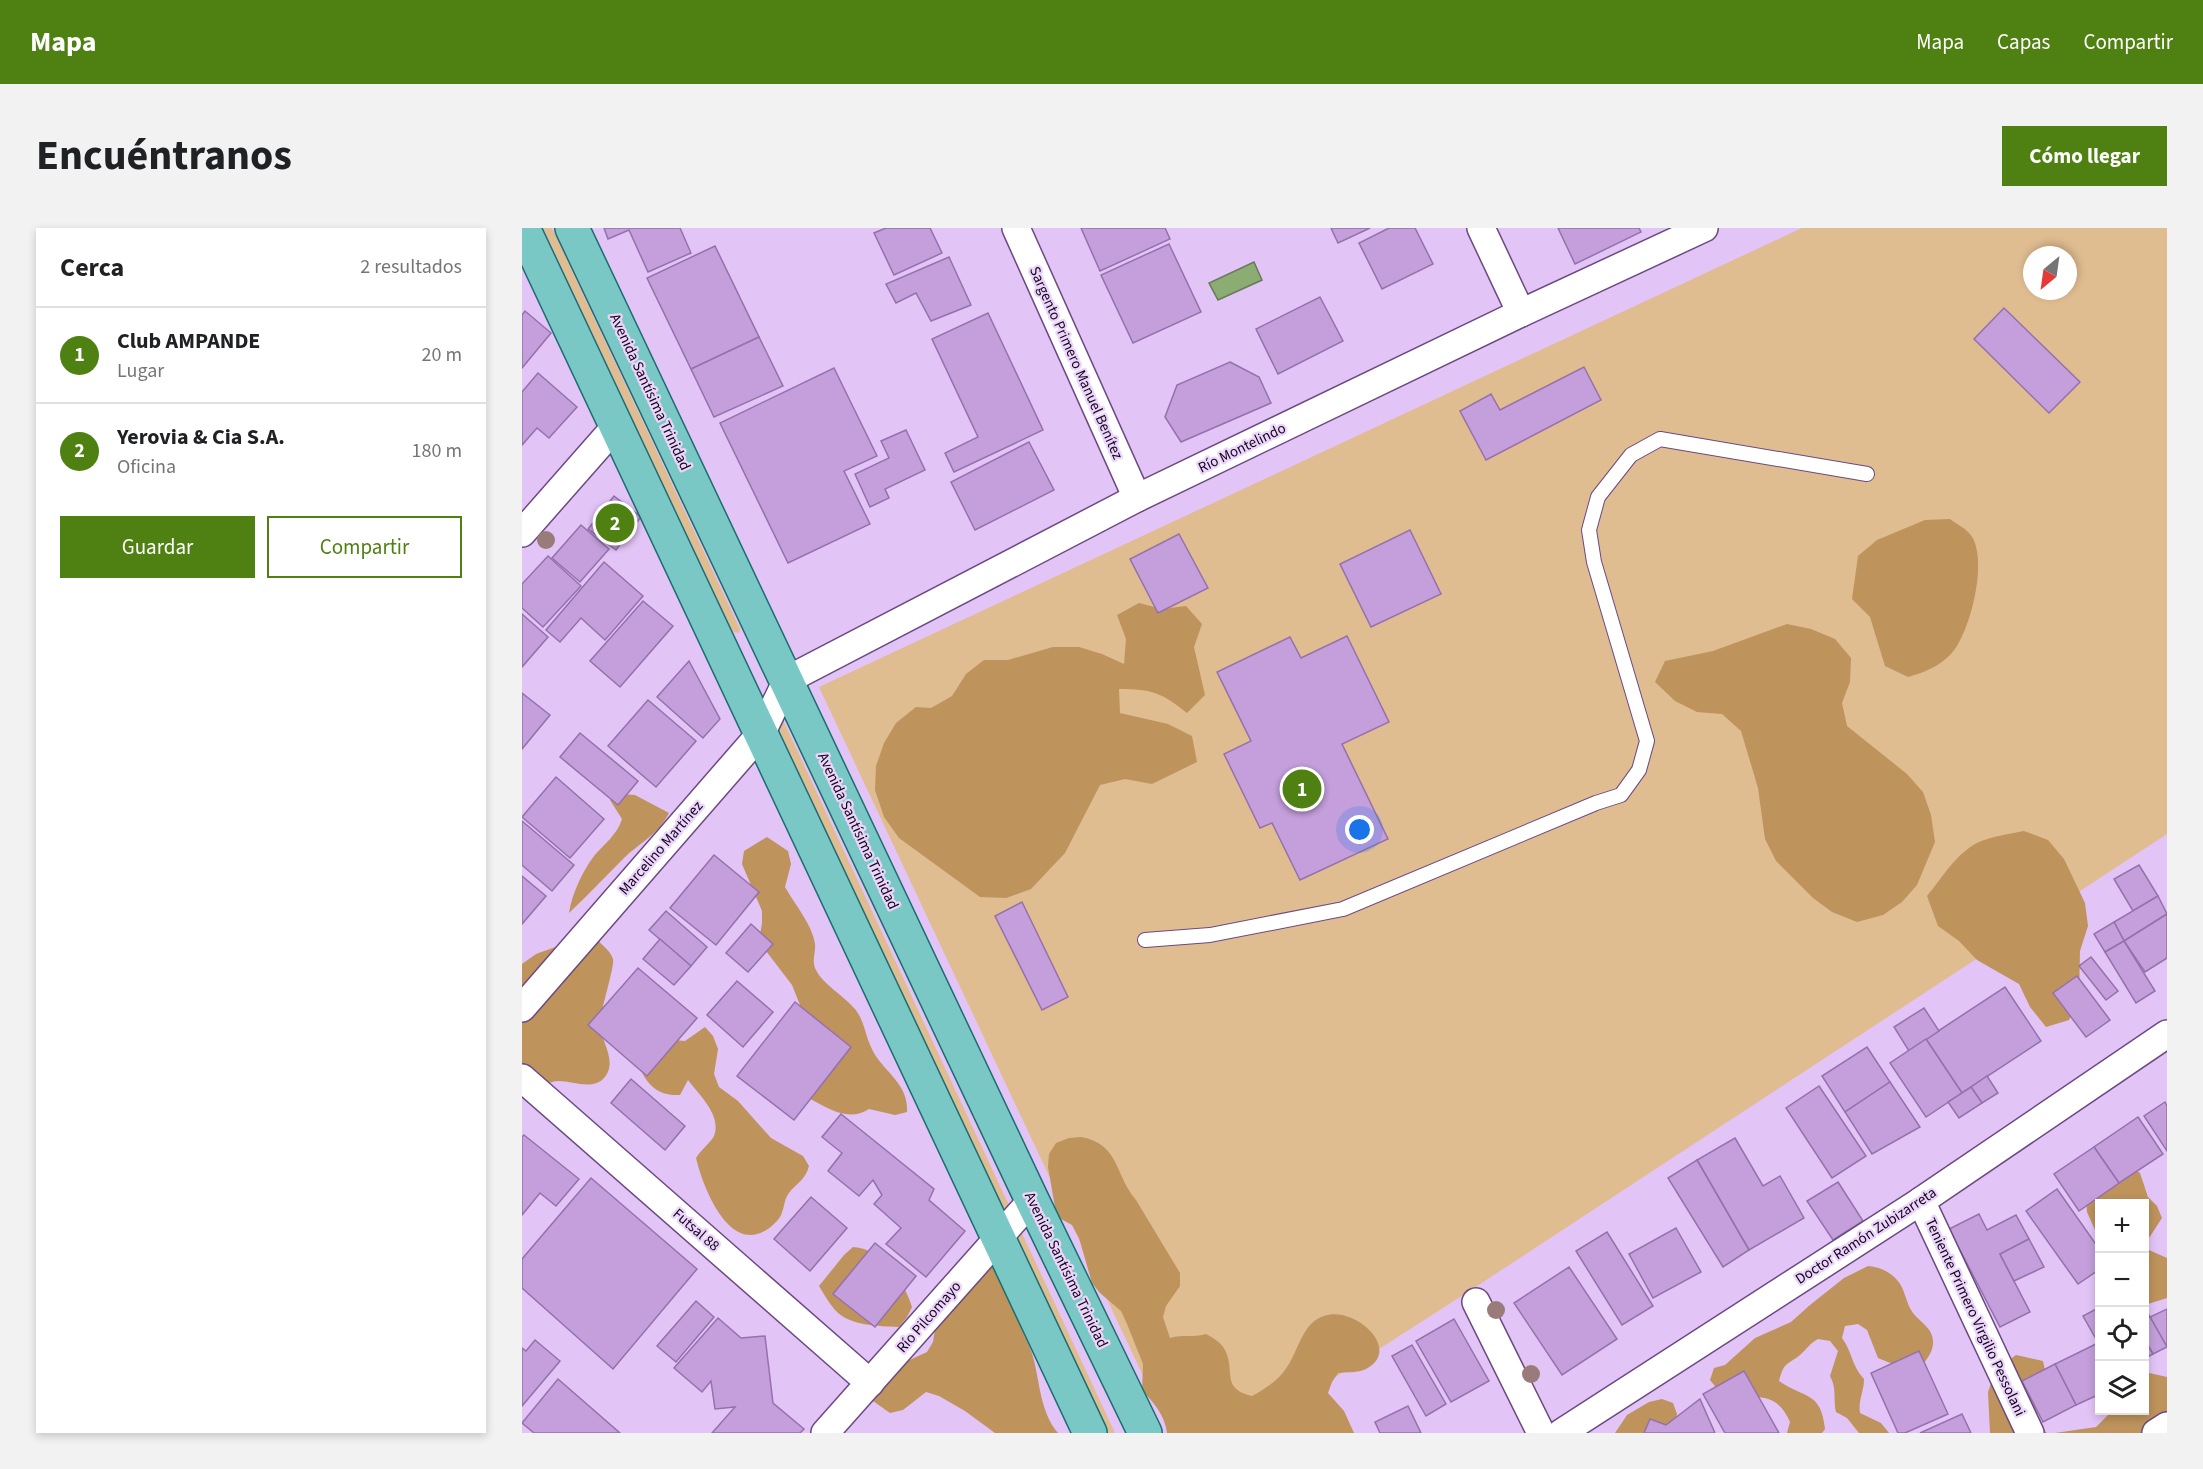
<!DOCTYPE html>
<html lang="es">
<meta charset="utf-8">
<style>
:root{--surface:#fff;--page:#f2f2f2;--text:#202124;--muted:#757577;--line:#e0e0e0;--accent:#4f8112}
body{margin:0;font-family:"Source Sans 3",sans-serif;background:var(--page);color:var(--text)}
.controls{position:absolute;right:18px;bottom:18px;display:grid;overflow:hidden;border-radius:0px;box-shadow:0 3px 9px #0003}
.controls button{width:54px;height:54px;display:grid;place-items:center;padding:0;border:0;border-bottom:2px solid var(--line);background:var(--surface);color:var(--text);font:30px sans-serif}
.compass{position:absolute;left:1501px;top:18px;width:54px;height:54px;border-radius:50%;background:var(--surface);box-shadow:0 3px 9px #0003;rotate:209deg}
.you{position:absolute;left:838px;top:602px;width:21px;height:21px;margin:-15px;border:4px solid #fff;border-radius:50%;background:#1a73e8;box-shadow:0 0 0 9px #1a73e833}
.badge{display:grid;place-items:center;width:39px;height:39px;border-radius:50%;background:var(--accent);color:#fff;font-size:20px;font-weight:700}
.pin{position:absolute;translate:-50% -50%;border:3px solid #fff;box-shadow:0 2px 6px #0006}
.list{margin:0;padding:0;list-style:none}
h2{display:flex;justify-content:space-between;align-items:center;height:78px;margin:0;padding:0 24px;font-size:26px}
h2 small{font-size:20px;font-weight:400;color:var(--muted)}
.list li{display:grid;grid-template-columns:39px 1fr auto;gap:18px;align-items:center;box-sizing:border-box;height:96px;padding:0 24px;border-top:2px solid var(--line)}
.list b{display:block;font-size:22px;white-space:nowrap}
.list p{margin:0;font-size:20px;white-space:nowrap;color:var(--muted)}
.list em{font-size:20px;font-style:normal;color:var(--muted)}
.actions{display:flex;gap:12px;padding:18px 24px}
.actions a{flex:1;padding:14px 0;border:2px solid var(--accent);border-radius:0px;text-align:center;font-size:21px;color:var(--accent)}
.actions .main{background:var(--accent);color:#fff}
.icon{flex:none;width:33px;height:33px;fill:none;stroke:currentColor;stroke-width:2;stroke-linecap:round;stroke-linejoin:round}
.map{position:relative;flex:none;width:1645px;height:1205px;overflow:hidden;border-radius:0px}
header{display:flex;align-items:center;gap:36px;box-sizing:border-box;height:84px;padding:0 30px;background:var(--accent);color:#fff}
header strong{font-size:28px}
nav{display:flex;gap:33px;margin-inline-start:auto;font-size:21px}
.intro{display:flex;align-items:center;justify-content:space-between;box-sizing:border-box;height:144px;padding:0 36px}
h1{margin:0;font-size:42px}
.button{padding:15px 27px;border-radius:0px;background:var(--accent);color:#fff;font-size:21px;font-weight:700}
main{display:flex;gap:36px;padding:0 36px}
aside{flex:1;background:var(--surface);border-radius:0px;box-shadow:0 3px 9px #0003}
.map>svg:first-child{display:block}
.green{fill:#e0bc91;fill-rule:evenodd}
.forest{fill:#be935c}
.water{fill:#8bac72;stroke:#677a58;stroke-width:1.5}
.building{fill:#c49fdc;stroke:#9571ac;stroke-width:1.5}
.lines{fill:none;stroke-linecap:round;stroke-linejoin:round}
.lane-casing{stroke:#6c4981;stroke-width:16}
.street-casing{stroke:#6c4981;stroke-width:30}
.primary-casing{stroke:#1c6c70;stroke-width:36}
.lane{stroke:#fff;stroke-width:14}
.street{stroke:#fff;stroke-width:27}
.primary{stroke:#7ac8c5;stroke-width:33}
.tree{fill:#997b7a}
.labels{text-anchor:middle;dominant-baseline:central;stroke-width:4.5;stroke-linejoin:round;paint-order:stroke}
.street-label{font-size:15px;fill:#13051a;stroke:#ecd5fb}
</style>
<header>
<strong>Mapa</strong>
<nav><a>Mapa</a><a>Capas</a><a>Compartir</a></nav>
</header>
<div class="intro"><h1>Encuéntranos</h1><a class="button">Cómo llegar</a></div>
<main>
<aside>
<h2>Cerca<small>2 resultados</small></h2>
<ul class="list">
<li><span class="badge">1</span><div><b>Club AMPANDE</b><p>Lugar</p></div><em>20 m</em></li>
<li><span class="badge">2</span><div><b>Yerovia &amp; Cia S.A.</b><p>Oficina</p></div><em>180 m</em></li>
</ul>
<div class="actions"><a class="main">Guardar</a><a>Compartir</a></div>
</aside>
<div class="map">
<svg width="1645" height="1205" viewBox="0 0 1645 1205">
<rect width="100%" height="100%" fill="#e3c4f7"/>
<g class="green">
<path d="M21,0h9l188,401 -1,4 -6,-1z"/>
<path d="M1280,0h365v606l-696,456 -223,143h-78l-351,-746zM1510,27h36v36h-36z"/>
<path d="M259,491l2,1 332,713h-8l-331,-710z"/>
</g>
<g class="forest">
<path d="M1428,291c6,5 14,8 19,14 21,21 2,100 -18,121 -13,13 -26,18 -43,23l-23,-11 -15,-49 -18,-18 6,-43 19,-16 48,-20z"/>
<path d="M617,375l23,6 24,-3 16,18 -8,23 11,48 -18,18c-25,-20 -35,-24 -68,-24l1,24 48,11 24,12 5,26 -45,22 -27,-5 -25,6 -35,68 -34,36 -25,9 -26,-1 -81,-59 -15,-21 -9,-27 1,-24 8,-23 12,-20 20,-16 15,1 21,-12 14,-22 18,-14h24l45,-13h26l23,7 22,10 2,-25 -9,-24z"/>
<path d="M1265,396l24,5 24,10 16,19 -1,24 -8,21 5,23 60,48 16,18 8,23 4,27 -18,43 -15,17 -19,13 -26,7 -25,-10 -19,-14 -37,-37 -11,-22 -7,-51 -17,-57 -19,-17 -25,-2 -22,-11 -20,-19 10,-21 48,-10z"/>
<path d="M99,566l14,1 34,18c-12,23 -29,29 -46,46 -18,18 -35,36 -54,54 3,-19 13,-41 25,-57 11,-13 23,-21 28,-37l-12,-19z"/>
<path d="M1502,603l24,9 16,19 21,44 3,23 -8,25 -1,48 -10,21 -23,7 -16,-20 -11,-23 -42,-24 -18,-19 -21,-15 -11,-30c15,-18 30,-44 52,-54 14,-6 30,-8 45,-11z"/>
<path d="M245,609l21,14 3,13 -6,23c9,16 28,39 30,57 1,9 -4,17 1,26 6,13 29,27 39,39 9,11 10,25 16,38 10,24 38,35 36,65l-12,3 -26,-6c-20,13 -41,0 -60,-11l-7,-88 -10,-25 -29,-38 -3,-12 2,-12v-12l-20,-47 2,-13z"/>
<path d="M61,709l12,1c6,6 15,12 18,21 2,6 -12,50 -13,63 -1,19 20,39 3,57 -11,11 -31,2 -45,2 -4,0 -9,2 -13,3l-23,-14v-106l14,-10z"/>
<path d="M183,799l8,9 5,13 -4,25 5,13 19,14 33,37 32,18 6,10c-5,17 -14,17 -22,30 -4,8 -3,18 -10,25 -43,45 -73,-30 -81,-63 4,-7 16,-17 18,-22 8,-21 -15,-41 -26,-56l-8,15c-20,1 -32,-8 -40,-27l33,-28 12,1z"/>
<path d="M559,909c39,7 33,37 55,63l44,73v13l-14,20 -3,11 7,21c14,-4 22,0 36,-4 7,4 15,8 19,16 11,22 -5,38 27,46 13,-7 27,-16 35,-29 12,-17 15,-44 37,-51 31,-11 79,34 42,53 -8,4 -20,3 -28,4l-6,9 -4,11 16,18 10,22h-187c-2,-17 -13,-31 -25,-42l1,-27 -16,-40 -6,-13 -21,-18 -8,-10 -13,-45 -7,-13 -11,-6 -6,-12 -7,-40 1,-13 7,-11 13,-5z"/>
<path d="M1607,938l11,7 8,24 9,9 5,12 -13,20v12l18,8v40l-22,7 -1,-101h-44l-1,35 -12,-27 -1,-13z"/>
<path d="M331,1019c29,1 51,34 59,60l-5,10 -8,10c-20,-1 -50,-1 -64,-17 -6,-7 -11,-16 -16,-24l25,-31z"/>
<path d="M1346,1038c12,1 21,5 29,14 8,8 9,24 16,33 8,10 21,16 20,30 0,8 -5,15 -10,21l-23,3 -22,-9 -11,-28 -9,-6 -13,2 -3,12c10,13 10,29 22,41 0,13 -6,21 -4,34l21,10 8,10h-30l-12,-15 -11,-6c-3,-15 1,-23 -6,-36l8,-25 -8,-10 -12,-2c-8,4 -12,11 -18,16 -14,11 -16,7 -21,26 26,18 42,10 46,48l-3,4h-35l3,-11c-13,-31 -35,-26 -64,-22l-16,-20 4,-12 11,-3 30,-27 36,-16 19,-17 34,-27z"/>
<path d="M480,1039l25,45 -8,9c3,13 11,23 14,36 7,25 7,55 25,76h-63l-30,-22 -26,-15 -13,-4 -23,18 -13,3 -17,-12 2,-13 28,-25 24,-11 6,-10 4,-26 7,-9 22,-11 14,-21 10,-7z"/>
<path d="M1494,1127l27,6 5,23 -13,21 5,22 7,6h-57l-2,-41 8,-23z"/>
<path d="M1623,1144l22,5v56h-112l41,-6 16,-16 32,-1z"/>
<path d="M1140,1171l11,4 4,11 -3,13 -17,6h-42l12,-18 22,-13z"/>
</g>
<path class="water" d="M732,34l8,18 -44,20 -9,-17z"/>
<g class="building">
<path d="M82,0h76l11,25 -43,19 -19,-42 -21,9z"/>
<path d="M364,0h44l12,25 -48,22 -20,-42z"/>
<path d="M559,0h84l5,11 -70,32z"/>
<path d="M809,0h39l-32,15z"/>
<path d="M867,0h26l18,36 -51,25 -23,-46z"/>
<path d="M1036,0h81l2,4 -66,32z"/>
<path d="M647,16l32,68 -68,31 -32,-68z"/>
<path d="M193,18l44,91 -68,32 -44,-91z"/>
<path d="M427,29l22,48 -40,16 -15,-28 -20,10 -10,-19z"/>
<path d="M798,69l23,44 -65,33 -22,-45z"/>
<path d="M1482,80l76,74 -31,31 -75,-74z"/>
<path d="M3,83l26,22 -29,35v-53z"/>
<path d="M466,85l55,117 -89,42 -9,-19 33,-16 -46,-98z"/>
<path d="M237,109l24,49 -69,31 -23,-48z"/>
<path d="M708,134l29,15 12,26 -90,39 -16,-25 12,-32z"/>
<path d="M1062,139l17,33 -115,60 -26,-49 31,-17 9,16z"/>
<path d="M312,140l43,88 -33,15 26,53 -82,39 -68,-140z"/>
<path d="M16,145l39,34 -28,31 -12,-10 -15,17v-53z"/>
<path d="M384,202l19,40 -40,19 4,9 -19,9 -15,-33 34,-16 -8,-17z"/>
<path d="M507,214l25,48 -79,40 -24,-48z"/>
<path d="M92,268l27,21 -25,33 -28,-21z"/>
<path d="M59,297l28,24 -29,33 -28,-24z"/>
<path d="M888,302l31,64 -70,33 -31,-63z"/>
<path d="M657,306l29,54 -50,25 -28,-54z"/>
<path d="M26,328l33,30 -38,41 -21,-19v-24z"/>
<path d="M82,334l39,34 -38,44 -24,-22 -21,24 -14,-12z"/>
<path d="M121,373l30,25 -53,61 -30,-26z"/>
<path d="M0,386l26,23 -26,30z"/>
<path d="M825,408l42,86 -47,22 46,95 -88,41 -28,-57 -12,5 -36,-74 27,-13 -34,-69 73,-35 11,21z"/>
<path d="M167,433l31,58 -17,19 -46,-41z"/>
<path d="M0,465l28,22 -28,34z"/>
<path d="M126,472l48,41 -40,46 -48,-41z"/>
<path d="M58,505l58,48 -20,24 -58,-48z"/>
<path d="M34,549l48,42 -34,39 -48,-41z"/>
<path d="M0,593l52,44 -22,26 -30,-26z"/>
<path d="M192,627l45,37 -43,53 -46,-37z"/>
<path d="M1617,637l19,31 -25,15 -19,-32z"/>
<path d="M0,648l24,20 -24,28z"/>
<path d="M1636,668l9,18 -43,27 -10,-19z"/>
<path d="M500,674l46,95 -26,13 -47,-94z"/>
<path d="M144,683l41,36 -16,19 -42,-36z"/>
<path d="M1645,686v44l-22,14 -21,-31z"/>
<path d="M1592,694l10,19 -19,11 -11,-18z"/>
<path d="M229,696l22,20 -25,28 -22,-19z"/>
<path d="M138,711l31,27 -17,19 -31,-26z"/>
<path d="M1602,713l31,50 -19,12 -31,-51z"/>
<path d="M1569,729l27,34 -12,9 -27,-34z"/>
<path d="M116,740l59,50 -50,58 -59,-51z"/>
<path d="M1555,748l33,44 -24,17 -33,-44z"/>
<path d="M215,753l36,31 -30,35 -36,-32z"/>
<path d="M1483,759l36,54 -79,52 -36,-54z"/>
<path d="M273,774l56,45 -57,73 -57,-44z"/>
<path d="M1402,780l15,23 -30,20 -15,-24z"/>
<path d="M1404,811l36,54 -36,24 -36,-54z"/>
<path d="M1345,819l23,35 -45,30 -23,-36z"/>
<path d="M1465,848l11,17 -16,10 -11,-16z"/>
<path d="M109,851l54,47 -20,24 -54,-47z"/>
<path d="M1368,854l30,45 -48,27 -27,-42z"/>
<path d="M1297,858l47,70 -34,22 -46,-70z"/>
<path d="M1449,859l11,16 -23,15 -11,-16z"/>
<path d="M1643,874l2,4v45l-23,-35z"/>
<path d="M319,886l93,75 -5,11 36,31 -39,46 -40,-33 15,-16 -27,-24 8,-9 -9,-15 -14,16 -31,-25 14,-18 -20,-16z"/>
<path d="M1616,889l25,37 -44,29 -25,-36z"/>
<path d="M2,907l55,44 -23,27 -16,-13 -18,22v-78z"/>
<path d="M1213,910l28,48 17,-10 24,42 -55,32 -52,-90z"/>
<path d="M1572,919l25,36 -40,28 -25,-37z"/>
<path d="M1175,932l52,90 -26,17 -55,-89z"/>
<path d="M69,950l106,91 -84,100 -91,-81v-29z"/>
<path d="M1316,954l25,39 -30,19 -26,-39z"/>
<path d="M1535,961l43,61v19l-22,15 -52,-73z"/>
<path d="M289,969l36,31 -37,43 -36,-32z"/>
<path d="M1457,986l8,16 29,-15 13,24 -29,15 30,58 -30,15 -51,-98z"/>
<path d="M1154,1000l25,44 -48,26 -24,-44z"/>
<path d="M1085,1004l46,74 -31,19 -46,-74z"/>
<path d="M1507,1011l15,28 -30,14 -14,-27z"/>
<path d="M353,1015l41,33 -41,51 -42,-33z"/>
<path d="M1047,1039l48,72 -55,36 -48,-72z"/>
<path d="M174,1073l18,16 -38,45 -19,-16z"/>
<path d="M1622,1078l6,11 -6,3z"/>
<path d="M1578,1079v39l-17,-30z"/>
<path d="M1645,1081v38l-17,-30z"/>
<path d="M1628,1089l17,30 -14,7 -9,-15v-19z"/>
<path d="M196,1090l23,20 24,-2 8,67 31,26 -4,4h-88l23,-26 -20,2 -4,-28 -9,11 -28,-24z"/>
<path d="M932,1091l35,62 -38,21 -35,-61z"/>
<path d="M1622,1111l9,15 -9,5z"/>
<path d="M13,1112l25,21 -38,45v-58l4,3z"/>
<path d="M1576,1115l2,51 -24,11 -21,-41z"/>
<path d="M890,1117l34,59 -20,12 -34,-60z"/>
<path d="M1397,1123l29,63 -43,19h-7l-27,-60z"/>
<path d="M1533,1136l21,41 -33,17 -21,-41z"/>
<path d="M1222,1143l35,62h-54l-22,-39z"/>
<path d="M36,1151l62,54h-86l-12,-10z"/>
<path d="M1178,1171l15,34h-71l6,-14 16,6z"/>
<path d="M886,1178l13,27h-41l-5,-11z"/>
<path d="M1440,1186l9,19h-51z"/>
</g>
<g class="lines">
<defs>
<path id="lane" d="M623,712l65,-5 133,-26 253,-106 25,-8 18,-25 8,-29 -53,-179 -5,-32 9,-33 33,-42 29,-16 207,35"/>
<g id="street">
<path d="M494,0l121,270"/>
<path d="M959,0l40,85"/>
<path d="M0,305l95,-108"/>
<path d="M0,780l240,-276 25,-52 350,-182 384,-185 183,-85"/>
<path d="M0,850l348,305"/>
<path d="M1399,973l109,232"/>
<path d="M954,1074l65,131"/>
<path d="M303,1205l207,-233"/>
<path d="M1039,1205l360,-232 246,-167"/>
<path d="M1634,1205l11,-7"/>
</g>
<g id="primary">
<path d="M1,0l567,1205"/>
<path d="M50,0l460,972 113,233"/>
</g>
</defs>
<use href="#lane" class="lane-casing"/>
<use href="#street" class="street-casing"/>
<use href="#primary" class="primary-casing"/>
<use href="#lane" class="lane"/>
<use href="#street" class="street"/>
<use href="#primary" class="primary"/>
</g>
<g class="tree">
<circle cx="24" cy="312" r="9"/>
<circle cx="974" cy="1082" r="9"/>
<circle cx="1009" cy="1146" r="9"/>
</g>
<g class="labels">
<g class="street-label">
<text transform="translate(554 135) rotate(66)">Sargento Primero Manuel Benítez</text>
<text transform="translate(128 164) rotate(65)">Avenida Santísima Trinidad</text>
<text transform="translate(720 220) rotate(-26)">Río Montelindo</text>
<text transform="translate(336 603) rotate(65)">Avenida Santísima Trinidad</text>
<text transform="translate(139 620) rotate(-49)">Marcelino Martínez</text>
<text transform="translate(174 1002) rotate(41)">Futsal 88</text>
<text transform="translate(1344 1008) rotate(-33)">Doctor Ramón Zubizarreta</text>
<text transform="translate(544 1042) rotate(64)">Avenida Santísima Trinidad</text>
<text transform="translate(407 1089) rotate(-49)">Río Pilcomayo</text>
<text transform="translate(1453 1089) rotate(65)">Teniente Primero Virgilio Pessolani</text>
</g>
</g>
</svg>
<div class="controls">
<button>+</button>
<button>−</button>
<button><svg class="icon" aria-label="locate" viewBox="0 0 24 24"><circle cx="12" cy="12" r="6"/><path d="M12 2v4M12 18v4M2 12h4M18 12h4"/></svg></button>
<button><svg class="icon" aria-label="layers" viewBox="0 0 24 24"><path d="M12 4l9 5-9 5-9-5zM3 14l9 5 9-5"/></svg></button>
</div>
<svg class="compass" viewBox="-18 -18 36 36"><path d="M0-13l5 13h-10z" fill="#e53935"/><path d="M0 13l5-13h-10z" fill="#757577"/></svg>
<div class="you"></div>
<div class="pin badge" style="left:780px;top:561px">1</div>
<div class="pin badge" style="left:93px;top:295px">2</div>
</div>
</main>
